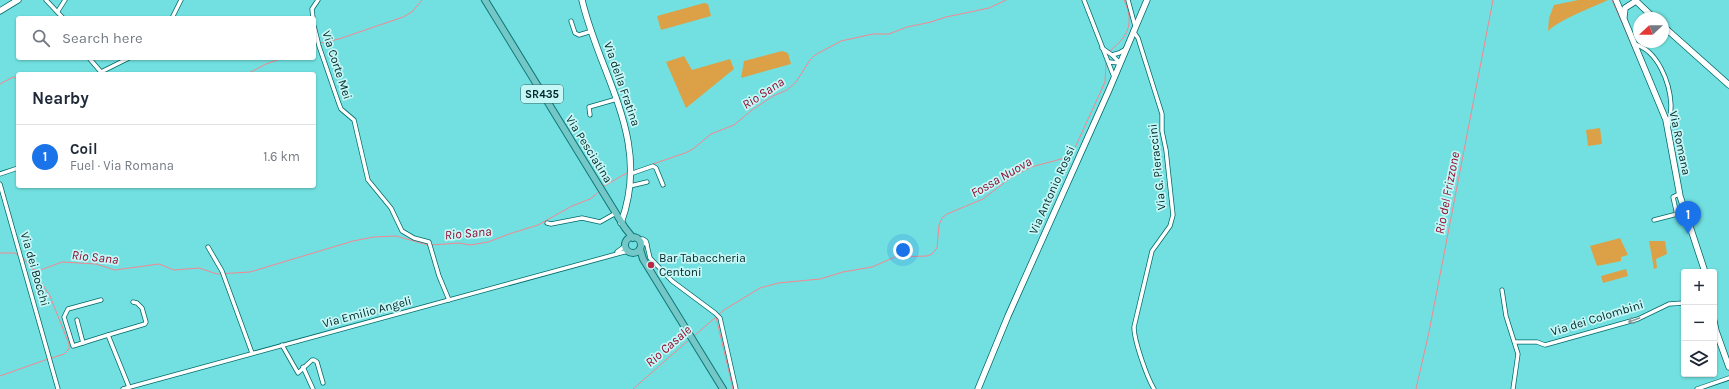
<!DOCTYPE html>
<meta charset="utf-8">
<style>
:root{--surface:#fff;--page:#f2f2f3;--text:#1f2937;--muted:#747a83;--line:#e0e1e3;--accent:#1a73e8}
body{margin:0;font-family:Karla,sans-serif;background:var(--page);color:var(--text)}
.controls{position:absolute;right:12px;bottom:12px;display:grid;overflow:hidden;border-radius:4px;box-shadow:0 1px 3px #0004}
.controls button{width:36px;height:36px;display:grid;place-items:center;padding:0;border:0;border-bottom:1px solid var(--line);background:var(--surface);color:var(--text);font:20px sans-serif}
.compass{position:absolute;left:1633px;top:12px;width:36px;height:36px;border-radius:50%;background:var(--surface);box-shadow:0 1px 3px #0004;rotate:248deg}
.you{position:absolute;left:903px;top:250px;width:14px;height:14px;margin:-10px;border:3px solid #fff;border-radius:50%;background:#1a73e8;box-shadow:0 0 0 6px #1a73e833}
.badge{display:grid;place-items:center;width:26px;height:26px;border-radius:50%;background:var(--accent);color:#fff;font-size:13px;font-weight:700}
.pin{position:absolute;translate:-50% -33px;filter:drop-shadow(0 1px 2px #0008)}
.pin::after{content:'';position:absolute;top:21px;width:14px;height:12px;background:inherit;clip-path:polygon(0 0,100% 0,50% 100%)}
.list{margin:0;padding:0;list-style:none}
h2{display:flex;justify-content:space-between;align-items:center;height:52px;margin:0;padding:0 16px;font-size:17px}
h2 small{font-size:13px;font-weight:400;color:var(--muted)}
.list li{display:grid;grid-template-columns:26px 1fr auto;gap:12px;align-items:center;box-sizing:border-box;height:64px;padding:0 16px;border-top:1px solid var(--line)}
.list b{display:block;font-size:15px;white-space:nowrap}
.list p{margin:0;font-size:13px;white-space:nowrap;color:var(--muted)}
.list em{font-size:13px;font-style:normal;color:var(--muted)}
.icon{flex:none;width:22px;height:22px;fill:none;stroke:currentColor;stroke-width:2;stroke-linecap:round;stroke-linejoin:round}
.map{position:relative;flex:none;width:1729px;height:389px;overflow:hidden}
.search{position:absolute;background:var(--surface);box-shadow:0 1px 3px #0004;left:16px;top:16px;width:300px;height:44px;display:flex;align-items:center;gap:10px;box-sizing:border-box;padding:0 14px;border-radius:4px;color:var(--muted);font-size:15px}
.panel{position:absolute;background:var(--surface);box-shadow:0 1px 3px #0004;left:16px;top:72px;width:300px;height:116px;border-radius:4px}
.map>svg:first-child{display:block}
.green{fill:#dca146}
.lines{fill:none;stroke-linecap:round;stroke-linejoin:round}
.stream{stroke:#f48790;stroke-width:1}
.street-casing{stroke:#006868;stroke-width:5}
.secondary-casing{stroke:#006868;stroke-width:7}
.primary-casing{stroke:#0e7777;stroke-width:8}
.street{stroke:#fff;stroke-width:3.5}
.secondary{stroke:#fff;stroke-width:5.5}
.primary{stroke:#73c7c7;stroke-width:6}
.oneway{stroke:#8d9e9e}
.poi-dot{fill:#b92845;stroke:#c5f7f6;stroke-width:1.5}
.labels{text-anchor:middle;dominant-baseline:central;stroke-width:3.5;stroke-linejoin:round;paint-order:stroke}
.shield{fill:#c5f7f6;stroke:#3c6565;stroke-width:1}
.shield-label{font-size:11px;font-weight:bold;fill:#022727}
.street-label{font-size:12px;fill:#022727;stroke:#c5f7f6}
.poi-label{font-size:12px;fill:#022727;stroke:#c5f7f6;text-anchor:start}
.water-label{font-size:13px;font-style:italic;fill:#930c30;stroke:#c5f7f6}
</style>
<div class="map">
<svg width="1729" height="389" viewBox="0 0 1729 389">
<rect width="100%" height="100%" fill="#72e0e0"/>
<g class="green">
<path d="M1578,0h30c-17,8 -47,19 -60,31l1,-13 5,-13z"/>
<path d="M704,3l4,1 3,12 -50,14 -4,-14z"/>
<path d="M782,51l6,2 3,11 -50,14 3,-17z"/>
<path d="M684,56l8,14 38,-11 4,10 -48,39 -20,-46z"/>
<path d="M1600,128l2,16 -14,2 -2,-16z"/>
<path d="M1620,238l8,17 -7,2v4l-24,5 -7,-20z"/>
<path d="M1649,241h16l2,13 -11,5 1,9 -3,1z"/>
<path d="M1626,269l2,7 -25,7 -2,-7z"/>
</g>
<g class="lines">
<g class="stream">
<path d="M1612,0l23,53"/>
<path d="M320,43l19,-4 64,-22 9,-5 10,-12"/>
<path d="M1110,51c18,-15 25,-27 14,-51"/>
<path d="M247,74l19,-10 17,-6"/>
<path d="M0,84l13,-7 5,2"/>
<path d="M653,164l32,-11 8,-4 18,-15 23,-9 18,-15 21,-14 14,-6 9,-8 14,-22 5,-5 26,-14 32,-7h16l18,-7 24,-5 15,-5 43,-9 17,-8"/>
<path d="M632,171l8,-2"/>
<path d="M602,187l25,-14"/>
<path d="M431,245l28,-2 11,2 18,-3 21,-8 29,-9 34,-19 18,-7 9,-7"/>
<path d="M0,253h15l3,2"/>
<path d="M23,258l9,11 5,1"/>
<path d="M716,317l17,72"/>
<path d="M694,336l30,-26 36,-22 18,-5 42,-4 23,-7 29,-5 23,-10 32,-1 5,-2 5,-6 2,-23 3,-7 5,-4 36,-15 26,-20 22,-12 34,-9 8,-6 32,-70 1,-19"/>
<path d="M52,358l12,-4 5,-5v-5l-19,-48 -13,-20 1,-5 24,-9 34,2 19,6 44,-6 15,6 25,-2 18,6 33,-2 103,-31 21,-4 22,-1 32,9"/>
<path d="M0,376l48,-17"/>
<path d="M633,389l57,-50"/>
<path d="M1416,389l13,-57 64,-332"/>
</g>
<defs>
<g id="street">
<path d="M46,0l17,18"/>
<path d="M1084,0l30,77"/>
<path d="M1128,0l7,26"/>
<path d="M58,11l7,-11"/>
<path d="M172,18l9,-18"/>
<path d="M313,18l-1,-9 6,-9"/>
<path d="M571,21l4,12 4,2 13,-4"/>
<path d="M314,26l5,20 20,58 2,5 13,11 14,60 23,28 11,23 12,7 15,4 10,34 10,24"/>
<path d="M1133,31l5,7 24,76v17l4,19 7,65 -3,11 -18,25 -18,76c0,14 13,50 20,62"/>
<path d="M1634,44c24,6 36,39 37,61 0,7 -1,14 -3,22"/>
<path d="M1102,48l10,7 7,-2 7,-4"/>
<path d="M1112,55l8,8"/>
<path d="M89,58l12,14 28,-14"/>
<path d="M1109,62l11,1"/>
<path d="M590,115l-1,-8 28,-8"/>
<path d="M0,174l18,-6"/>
<path d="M630,174l23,-8 3,2 7,17"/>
<path d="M0,184l58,205"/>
<path d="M630,186l17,-4"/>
<path d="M1677,215l-4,-18 6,-3"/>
<path d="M1654,220l31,-8"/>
<path d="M547,223l4,1 31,-6 18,4 16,-9"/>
<path d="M637,239h6l3,2 4,17 22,23 43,32 5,5 16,71"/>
<path d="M641,246l3,-3 3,1"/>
<path d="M208,247l14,24 30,82"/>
<path d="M617,252l8,-6"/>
<path d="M1502,290l4,26 12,38 -5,35"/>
<path d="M101,300l-33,9 -4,8 9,29 35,-11"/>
<path d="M77,320l6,23"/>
<path d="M1515,342h22l8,3 93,-26 31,-15 15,-1"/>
<path d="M282,345l16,28 14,-13h2l3,2 6,21"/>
<path d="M303,367l10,22"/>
<path d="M129,387l-21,-52 37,-11 1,-2 -4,-14 -5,-5 -4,-1"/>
<path d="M123,389l505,-138"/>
<path d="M1697,389l32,-11"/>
</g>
<g id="secondary">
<path d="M582,0c18,77 70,140 39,223"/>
<path d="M1616,0l50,120 14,76 25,76"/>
<path d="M1635,0l19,18"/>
<path d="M0,11l18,-11"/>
<path d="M1624,17l1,-9 11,-7"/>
<path d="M1663,26l66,59"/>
<path d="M1714,321l2,10 13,36"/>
<path d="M978,389l30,-73 101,-226 38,-90"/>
</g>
<g id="primary">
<path d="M485,0l140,228 8,10"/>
<circle cx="633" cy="245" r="8"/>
<path d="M640,249l3,10 80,130"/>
</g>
</defs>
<use href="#street" class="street-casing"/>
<use href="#secondary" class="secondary-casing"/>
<use href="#primary" class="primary-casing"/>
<use href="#street" class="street"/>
<use href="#secondary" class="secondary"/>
<use href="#primary" class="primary"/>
</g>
<defs><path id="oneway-shaft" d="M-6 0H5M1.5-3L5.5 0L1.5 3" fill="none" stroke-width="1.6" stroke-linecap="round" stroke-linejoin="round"/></defs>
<use class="oneway" href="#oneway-shaft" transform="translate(1634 320) rotate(160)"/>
<circle class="poi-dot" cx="651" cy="265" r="4"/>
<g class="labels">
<rect class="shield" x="521" y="85" width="42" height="18" rx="3"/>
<g class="shield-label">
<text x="542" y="94">SR435</text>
</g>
<g class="street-label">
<text transform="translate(337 65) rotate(72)">Via Corte Mei</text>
<text transform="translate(622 84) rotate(71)">Via della Fratina</text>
<text transform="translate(1680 143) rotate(78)">Via Romana</text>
<text transform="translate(589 149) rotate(58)">Via Pesciatina</text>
<text transform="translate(1157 167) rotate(-96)">Via G. Pieraccini</text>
<text transform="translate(1052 190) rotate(-66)">Via Antonio Rossi</text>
<text transform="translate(35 269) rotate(74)">Via dei Bocchi</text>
<text transform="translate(367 312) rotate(-15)">Via Emilio Angeli</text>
<text transform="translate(1597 318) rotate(-17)">Via dei Colombini</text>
</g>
<g class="poi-label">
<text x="659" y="258">Bar Tabaccheria<tspan x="659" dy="14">Centoni</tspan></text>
</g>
<g class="water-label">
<text transform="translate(763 93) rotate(-33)">Rio Sana</text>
<text transform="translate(1001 177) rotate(-30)">Fossa Nuova</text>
<text transform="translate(1447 193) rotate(-79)">Rio del Frizzone</text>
<text transform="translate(468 233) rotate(-5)">Rio Sana</text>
<text transform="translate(95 257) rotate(6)">Rio Sana</text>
<text transform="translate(668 346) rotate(-41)">Rio Casale</text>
</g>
</g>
</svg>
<div class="controls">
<button>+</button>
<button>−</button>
<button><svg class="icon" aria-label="layers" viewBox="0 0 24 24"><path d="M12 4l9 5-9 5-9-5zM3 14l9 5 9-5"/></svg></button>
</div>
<svg class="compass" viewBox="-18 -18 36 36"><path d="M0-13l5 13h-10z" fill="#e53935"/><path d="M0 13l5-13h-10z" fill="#747a83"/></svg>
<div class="you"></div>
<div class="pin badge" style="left:1688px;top:234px">1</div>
<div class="search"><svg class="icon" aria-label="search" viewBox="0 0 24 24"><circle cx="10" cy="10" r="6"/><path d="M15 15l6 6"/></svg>Search here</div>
<section class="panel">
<h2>Nearby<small></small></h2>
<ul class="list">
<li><span class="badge">1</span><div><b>Coil</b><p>Fuel · Via Romana</p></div><em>1.6 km</em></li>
</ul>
</section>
</div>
